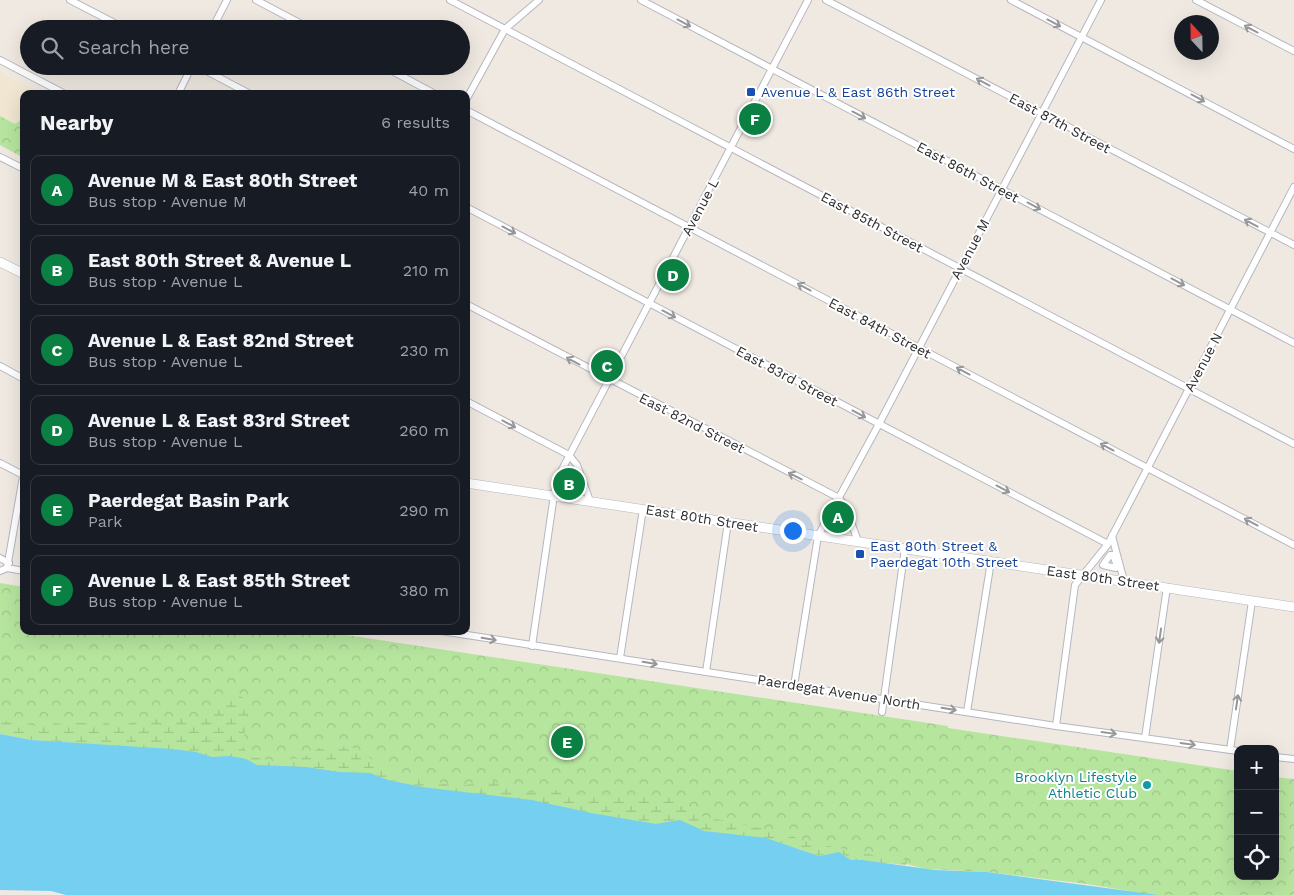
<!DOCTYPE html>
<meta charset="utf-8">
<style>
:root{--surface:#171b24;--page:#20242c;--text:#f1f3f6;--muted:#9ea1a6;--line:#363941;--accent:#0b8043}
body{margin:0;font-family:"Work Sans",sans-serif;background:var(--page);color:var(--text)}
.controls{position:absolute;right:15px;bottom:15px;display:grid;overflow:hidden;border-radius:10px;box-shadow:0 5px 20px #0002}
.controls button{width:45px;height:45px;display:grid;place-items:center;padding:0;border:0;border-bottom:1px solid var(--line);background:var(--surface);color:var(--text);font:25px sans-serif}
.compass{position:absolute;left:1174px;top:15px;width:45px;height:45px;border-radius:50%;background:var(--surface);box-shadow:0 5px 20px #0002;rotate:338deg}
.you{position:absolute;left:792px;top:530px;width:18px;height:18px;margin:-12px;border:4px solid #fff;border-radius:50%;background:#1a73e8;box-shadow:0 0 0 8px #1a73e833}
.badge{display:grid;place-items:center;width:32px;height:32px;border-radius:50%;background:var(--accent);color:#fff;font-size:16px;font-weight:700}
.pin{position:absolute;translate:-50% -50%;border:2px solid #fff;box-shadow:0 1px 5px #0006}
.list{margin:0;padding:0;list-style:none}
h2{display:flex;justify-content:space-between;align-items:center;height:65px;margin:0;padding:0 20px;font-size:21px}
h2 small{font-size:16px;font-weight:400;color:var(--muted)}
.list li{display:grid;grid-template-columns:32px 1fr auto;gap:15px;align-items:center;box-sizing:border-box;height:70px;margin:0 10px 10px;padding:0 10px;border:1px solid var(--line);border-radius:10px}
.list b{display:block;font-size:19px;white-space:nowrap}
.list p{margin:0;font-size:16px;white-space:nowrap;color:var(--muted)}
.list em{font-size:16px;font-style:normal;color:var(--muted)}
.icon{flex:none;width:28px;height:28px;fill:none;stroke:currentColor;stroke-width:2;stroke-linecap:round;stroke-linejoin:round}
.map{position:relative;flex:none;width:1294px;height:895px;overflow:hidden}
.search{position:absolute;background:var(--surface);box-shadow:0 5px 20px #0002;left:20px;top:20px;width:450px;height:55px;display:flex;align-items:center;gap:12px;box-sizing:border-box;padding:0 18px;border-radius:28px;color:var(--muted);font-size:19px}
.panel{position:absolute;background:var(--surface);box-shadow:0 5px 20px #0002;left:20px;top:90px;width:450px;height:545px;border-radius:10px}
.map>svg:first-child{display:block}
.education{fill:#f0e6d1}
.forest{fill:url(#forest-crowns)}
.wetland{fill:url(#wetland-marsh)}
.water{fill:#75cff0}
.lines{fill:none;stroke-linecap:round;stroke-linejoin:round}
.street-casing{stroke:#b4b7c1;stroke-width:8}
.secondary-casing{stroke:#b4b7c1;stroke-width:10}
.street{stroke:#fff;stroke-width:6}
.secondary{stroke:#fff;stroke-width:9}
.oneway{stroke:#969696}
.transit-dot{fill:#1a4fb4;stroke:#fff;stroke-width:2}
.culture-dot{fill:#0f9aa8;stroke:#fff;stroke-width:2}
.labels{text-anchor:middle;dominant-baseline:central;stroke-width:4;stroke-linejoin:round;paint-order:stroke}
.transit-label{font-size:14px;fill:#164399;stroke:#fff;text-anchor:start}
.street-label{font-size:14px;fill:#2e2e2e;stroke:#fff}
.culture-label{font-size:14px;fill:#0d838f;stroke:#fff;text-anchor:end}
</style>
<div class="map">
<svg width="1294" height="895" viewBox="0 0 1294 895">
<defs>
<pattern id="forest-crowns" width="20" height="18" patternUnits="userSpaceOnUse" patternTransform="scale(1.25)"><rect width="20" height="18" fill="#b6e59e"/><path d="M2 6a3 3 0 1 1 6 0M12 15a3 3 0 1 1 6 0" fill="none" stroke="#9dc588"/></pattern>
<pattern id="wetland-marsh" width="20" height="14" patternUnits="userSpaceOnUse" patternTransform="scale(1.25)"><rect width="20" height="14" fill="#b6e59e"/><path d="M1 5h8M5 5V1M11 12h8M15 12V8" fill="none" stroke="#9dc588"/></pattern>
</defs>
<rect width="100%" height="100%" fill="#efe9e1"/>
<path class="education" d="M0,72l43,22h-19v27l-3,-1 -6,4 -15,-8z"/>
<g class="forest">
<path d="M0,116l15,8 6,-4 3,1v37l-24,-13z"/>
<path d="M0,583l24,4v44h296l628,95v2l290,43v105h37v-99l19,2v116h-141l-66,-11 -100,-12 -61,-3 -20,-5 -906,-136z"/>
</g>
<path class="wetland" d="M230,694l11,1 6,13 -4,38 5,10 25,5 29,-3 24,-14 27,4 53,31h25l13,5 23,1 20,-8 22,12 21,4 23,-3 26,4 78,1 26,6 18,15 89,18 9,6 74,15 34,5 -1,5 -55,-5 -12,-8 -20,4 -53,-18 -62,-7 -24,-11 -24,4 -65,-11 -59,-13 -110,-13 -34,-7 -18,-7 -113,-8c-20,-12 -25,-6 -45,-8 -5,-1 -11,-3 -16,-5l-164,-12 -32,-6v-14l41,7 30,-5 50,4 21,-6 62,-3 22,-12 -4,-1z"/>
<path class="water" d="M0,734l32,6 140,9 24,3 16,5 18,-1 16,3 11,6 49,2 33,5 31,1 18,7 34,7 110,13 59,13 65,11 24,-4 24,11 62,7 53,18 20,-4 12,8h11l73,10 52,2 171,23h-1092l-15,-4 -51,-1z"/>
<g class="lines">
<defs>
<g id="street">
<path d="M70,0l56,29"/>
<path d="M256,0l55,29"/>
<path d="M450,0l844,444"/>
<path d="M641,0l653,343"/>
<path d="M826,0l468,245"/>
<path d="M1011,0l283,149"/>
<path d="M1196,0l98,51"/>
<path d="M212,29l15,-29"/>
<path d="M0,60l65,34"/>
<path d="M197,66l53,28"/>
<path d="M383,66l52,28"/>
<path d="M178,94l14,-28"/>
<path d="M466,100l39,-71 34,-29"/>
<path d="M466,110l828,435"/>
<path d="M0,157l24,12"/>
<path d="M466,207l642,337"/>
<path d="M466,304l373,194 6,8 13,35"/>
<path d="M0,366l24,13"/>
<path d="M466,401l103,54 8,10 13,36"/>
<path d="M0,463l23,12"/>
<path d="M1112,536l12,45"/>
<path d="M1110,555h3l4,11 -1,2 -13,-3z"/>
<path d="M0,558l9,5"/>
<path d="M7,568l17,-97"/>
<path d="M0,571l7,-3 17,3"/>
<path d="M441,631l615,95 182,25"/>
<path d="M532,646l24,-165 252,-481"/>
<path d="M620,658l23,-149"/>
<path d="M706,672l22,-150"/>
<path d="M794,686l24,-150 61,-112 222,-424"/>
<path d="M882,712l23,-164"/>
<path d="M967,712l24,-151"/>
<path d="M1056,726l19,-141 33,-41 186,-357"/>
<path d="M1145,738l22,-151"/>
<path d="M1230,750l22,-149"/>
<path d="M1275,757l19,2"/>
</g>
<g id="secondary">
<path d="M0,262l24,12"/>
<path d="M466,483l828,124"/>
</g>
</defs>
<use href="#street" class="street-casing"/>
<use href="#secondary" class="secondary-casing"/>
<use href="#street" class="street"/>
<use href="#secondary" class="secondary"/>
</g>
<defs><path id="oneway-shaft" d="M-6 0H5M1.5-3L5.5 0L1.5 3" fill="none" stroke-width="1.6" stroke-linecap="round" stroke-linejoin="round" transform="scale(1.25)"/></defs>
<g class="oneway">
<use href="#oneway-shaft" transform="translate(684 23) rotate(28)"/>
<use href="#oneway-shaft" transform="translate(1054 23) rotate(28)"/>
<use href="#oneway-shaft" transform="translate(1251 29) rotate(-152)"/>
<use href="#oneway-shaft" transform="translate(983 82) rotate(-152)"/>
<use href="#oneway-shaft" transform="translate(1198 98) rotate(28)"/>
<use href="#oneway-shaft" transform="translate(859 115) rotate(28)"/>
<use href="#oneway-shaft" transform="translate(1034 206) rotate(28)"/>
<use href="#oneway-shaft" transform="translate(1251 223) rotate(-152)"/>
<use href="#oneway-shaft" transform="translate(509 230) rotate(28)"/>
<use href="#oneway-shaft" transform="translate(1178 282) rotate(28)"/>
<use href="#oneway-shaft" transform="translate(804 287) rotate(-152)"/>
<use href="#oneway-shaft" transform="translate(669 314) rotate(28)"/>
<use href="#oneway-shaft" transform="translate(573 361) rotate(-152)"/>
<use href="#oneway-shaft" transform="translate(963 371) rotate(-152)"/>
<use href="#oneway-shaft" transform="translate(859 414) rotate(28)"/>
<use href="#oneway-shaft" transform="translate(509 424) rotate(28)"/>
<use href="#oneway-shaft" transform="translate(1107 447) rotate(-152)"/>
<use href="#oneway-shaft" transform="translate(795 476) rotate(-153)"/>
<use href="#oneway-shaft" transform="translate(1003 489) rotate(28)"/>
<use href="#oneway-shaft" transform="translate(1251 522) rotate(-152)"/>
<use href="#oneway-shaft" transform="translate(1160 636) rotate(98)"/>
<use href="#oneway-shaft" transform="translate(489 639) rotate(9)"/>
<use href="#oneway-shaft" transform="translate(650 663) rotate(9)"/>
<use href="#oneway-shaft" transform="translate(1237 702) rotate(-82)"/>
<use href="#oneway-shaft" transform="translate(949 709) rotate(9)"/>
<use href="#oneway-shaft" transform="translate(1109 733) rotate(8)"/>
<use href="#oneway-shaft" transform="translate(1188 744) rotate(8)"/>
</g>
<g class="transit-dot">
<rect x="746" y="87" width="10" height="10" rx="2.5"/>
<rect x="855" y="549" width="10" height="10" rx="2.5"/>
</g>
<circle class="culture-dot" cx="1147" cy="785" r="5"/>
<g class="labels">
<g class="transit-label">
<text x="761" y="92">Avenue L &amp; East 86th Street</text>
<text x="870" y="546">East 80th Street &amp;<tspan x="870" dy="16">Paerdegat 10th Street</tspan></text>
</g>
<g class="street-label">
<text transform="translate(1060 123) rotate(28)">East 87th Street</text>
<text transform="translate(968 172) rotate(28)">East 86th Street</text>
<text transform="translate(700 207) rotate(-62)">Avenue L</text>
<text transform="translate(872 222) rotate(28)">East 85th Street</text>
<text transform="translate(970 249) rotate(-62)">Avenue M</text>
<text transform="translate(880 328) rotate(28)">East 84th Street</text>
<text transform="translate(1203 362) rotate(-62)">Avenue N</text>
<text transform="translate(787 376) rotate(28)">East 83rd Street</text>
<text transform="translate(692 423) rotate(27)">East 82nd Street</text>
<text transform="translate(702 518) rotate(9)">East 80th Street</text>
<text transform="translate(1103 578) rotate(8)">East 80th Street</text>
<text transform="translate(839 692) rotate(9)">Paerdegat Avenue North</text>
</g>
<g class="culture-label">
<text x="1137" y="777">Brooklyn Lifestyle<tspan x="1137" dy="16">Athletic Club</tspan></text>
</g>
</g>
</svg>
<div class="controls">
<button>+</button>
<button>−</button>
<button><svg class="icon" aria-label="locate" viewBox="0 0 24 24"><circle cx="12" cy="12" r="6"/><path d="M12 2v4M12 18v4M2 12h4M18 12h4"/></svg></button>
</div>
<svg class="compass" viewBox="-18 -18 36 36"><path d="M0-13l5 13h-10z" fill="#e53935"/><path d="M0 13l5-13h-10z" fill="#9ea1a6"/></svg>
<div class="you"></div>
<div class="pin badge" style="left:838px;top:517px">A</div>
<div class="pin badge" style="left:569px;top:484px">B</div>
<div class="pin badge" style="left:607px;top:366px">C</div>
<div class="pin badge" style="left:673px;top:275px">D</div>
<div class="pin badge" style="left:567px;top:742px">E</div>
<div class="pin badge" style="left:755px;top:119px">F</div>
<div class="search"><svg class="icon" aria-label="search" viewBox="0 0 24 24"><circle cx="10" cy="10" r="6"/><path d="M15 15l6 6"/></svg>Search here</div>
<section class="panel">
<h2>Nearby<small>6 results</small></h2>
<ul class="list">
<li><span class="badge">A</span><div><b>Avenue M &amp; East 80th Street</b><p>Bus stop · Avenue M</p></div><em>40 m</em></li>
<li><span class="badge">B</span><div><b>East 80th Street &amp; Avenue L</b><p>Bus stop · Avenue L</p></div><em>210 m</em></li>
<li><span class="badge">C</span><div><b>Avenue L &amp; East 82nd Street</b><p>Bus stop · Avenue L</p></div><em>230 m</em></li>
<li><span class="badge">D</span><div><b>Avenue L &amp; East 83rd Street</b><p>Bus stop · Avenue L</p></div><em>260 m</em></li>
<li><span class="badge">E</span><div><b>Paerdegat Basin Park</b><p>Park</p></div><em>290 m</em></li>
<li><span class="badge">F</span><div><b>Avenue L &amp; East 85th Street</b><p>Bus stop · Avenue L</p></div><em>380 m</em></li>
</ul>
</section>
</div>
